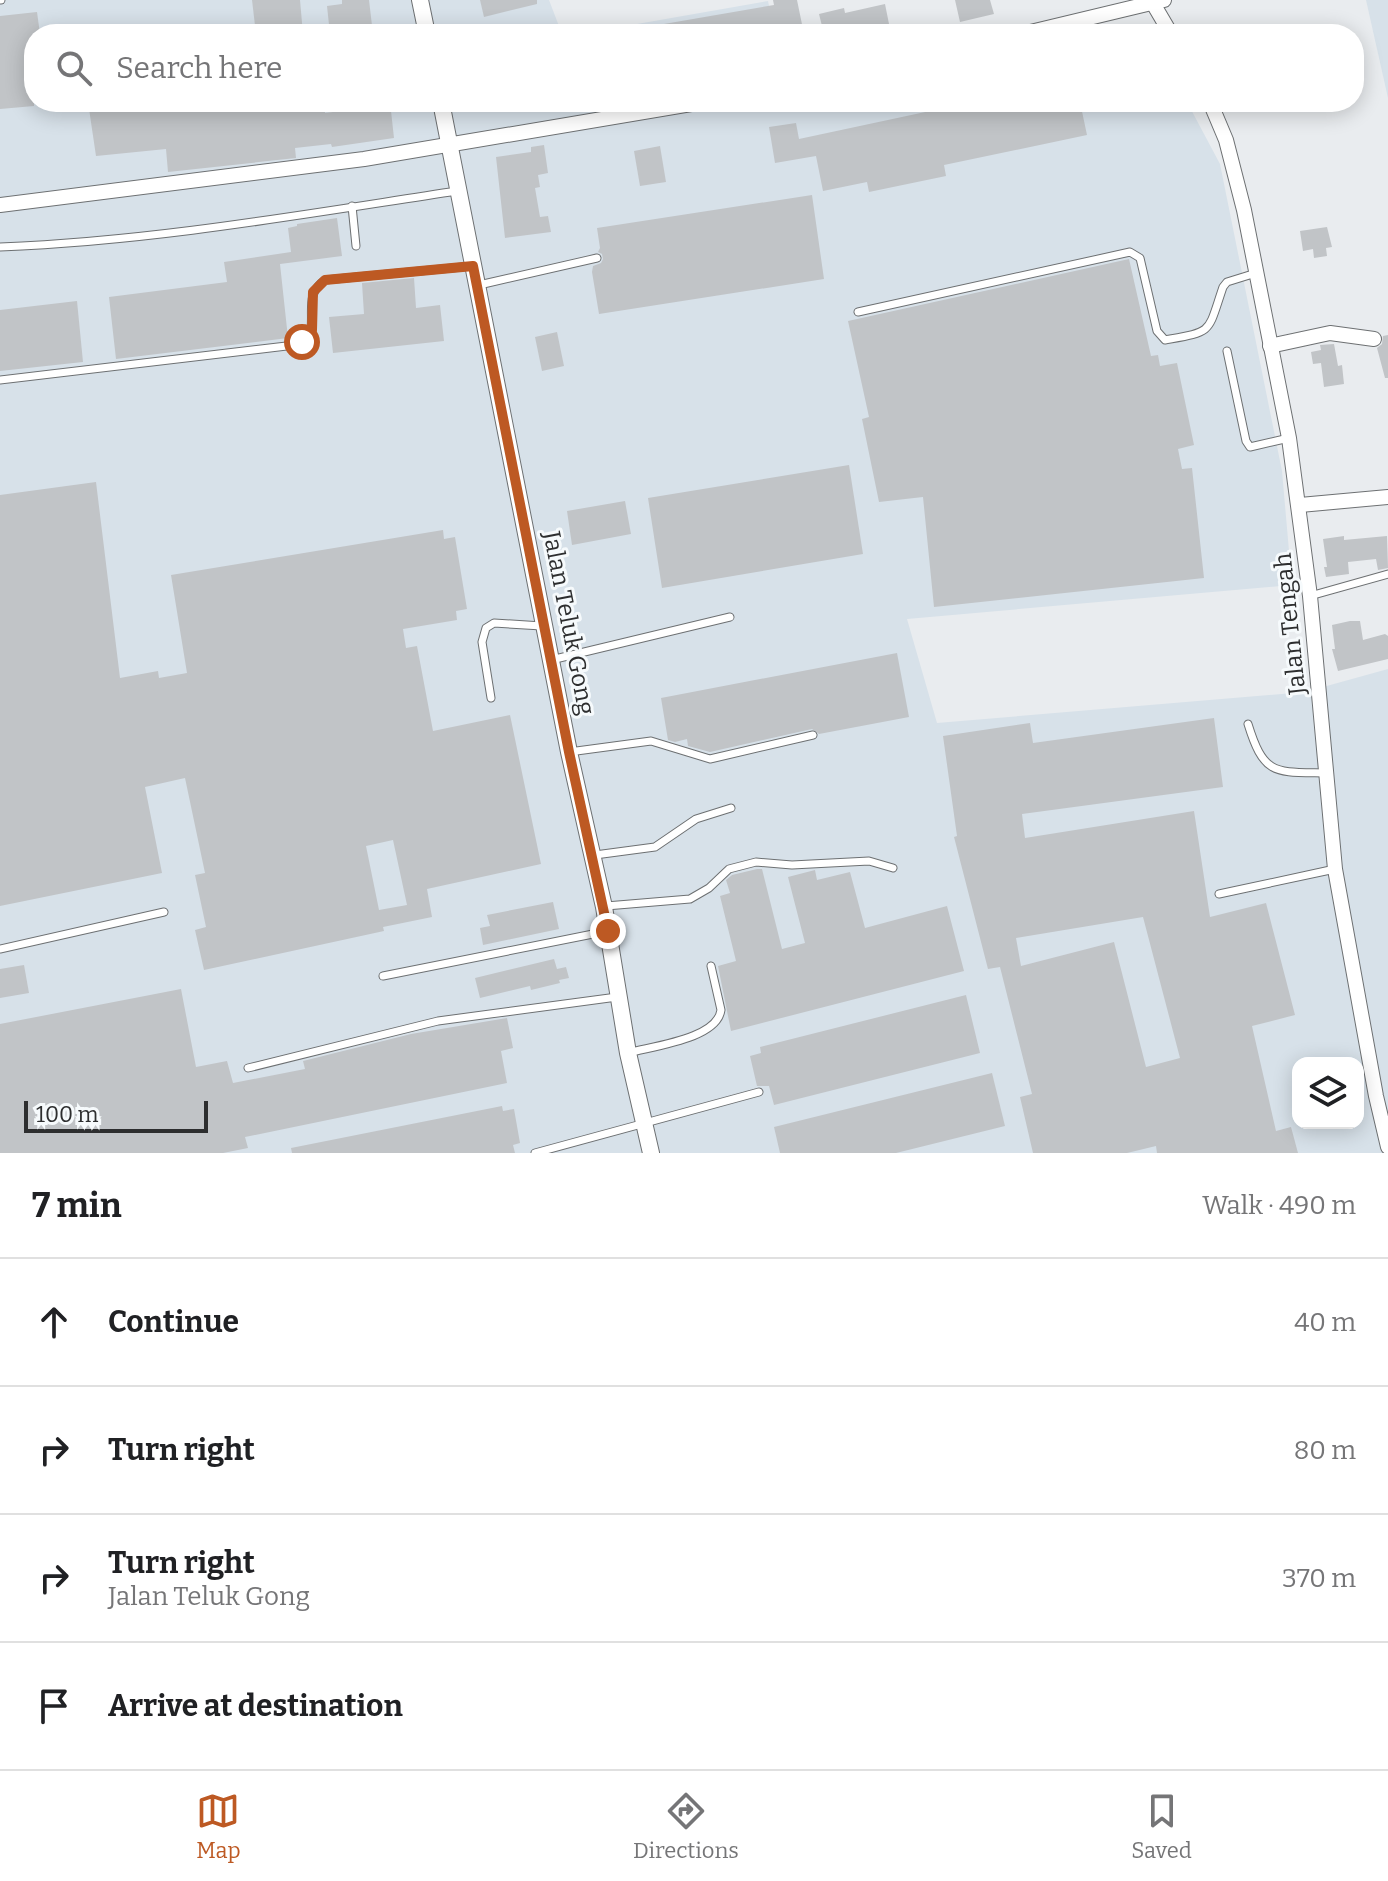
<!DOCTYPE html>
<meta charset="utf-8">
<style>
:root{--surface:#fff;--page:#f2f2f2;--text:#202124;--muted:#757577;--line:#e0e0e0;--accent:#bd5923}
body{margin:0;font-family:Bitter,serif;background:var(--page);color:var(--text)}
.controls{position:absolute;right:24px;bottom:24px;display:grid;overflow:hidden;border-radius:16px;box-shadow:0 4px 20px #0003}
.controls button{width:72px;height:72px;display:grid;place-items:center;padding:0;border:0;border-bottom:2px solid var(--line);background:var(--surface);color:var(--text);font:40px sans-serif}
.scale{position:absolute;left:24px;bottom:20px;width:184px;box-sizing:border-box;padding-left:8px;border:4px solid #2d2e2f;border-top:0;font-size:22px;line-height:28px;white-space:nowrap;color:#2d2e2f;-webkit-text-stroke:6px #f6fafc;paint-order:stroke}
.stop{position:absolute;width:24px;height:24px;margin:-18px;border:6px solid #bd5923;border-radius:50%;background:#fff}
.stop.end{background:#bd5923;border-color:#fff;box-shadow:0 2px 8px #0008}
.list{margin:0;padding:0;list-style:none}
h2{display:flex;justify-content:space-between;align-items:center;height:104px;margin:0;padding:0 32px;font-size:34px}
h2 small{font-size:26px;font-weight:400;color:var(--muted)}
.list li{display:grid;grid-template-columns:52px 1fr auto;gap:24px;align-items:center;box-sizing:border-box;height:128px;padding:0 32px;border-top:2px solid var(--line)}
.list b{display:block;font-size:30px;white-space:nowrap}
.list p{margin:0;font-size:26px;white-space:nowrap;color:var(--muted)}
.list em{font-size:26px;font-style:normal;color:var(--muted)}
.icon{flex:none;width:44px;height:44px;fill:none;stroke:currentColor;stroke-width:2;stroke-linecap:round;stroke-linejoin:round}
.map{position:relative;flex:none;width:1388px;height:1153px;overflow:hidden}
.search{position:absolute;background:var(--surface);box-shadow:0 4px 20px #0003;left:24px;right:24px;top:24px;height:88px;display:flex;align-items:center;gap:20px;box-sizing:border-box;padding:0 28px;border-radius:32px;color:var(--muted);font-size:30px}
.sheet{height:616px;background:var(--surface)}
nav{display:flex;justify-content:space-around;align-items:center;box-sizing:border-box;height:112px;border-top:2px solid var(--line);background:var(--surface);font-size:22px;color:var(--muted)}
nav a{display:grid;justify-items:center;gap:4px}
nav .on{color:var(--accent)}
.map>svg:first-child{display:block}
.built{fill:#d7e1e9;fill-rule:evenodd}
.building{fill:#c1c4c7;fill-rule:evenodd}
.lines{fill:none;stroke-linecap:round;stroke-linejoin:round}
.service-casing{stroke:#6d7072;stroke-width:9}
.minor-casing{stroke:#6d7072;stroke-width:16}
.tertiary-casing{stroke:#6d7072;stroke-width:18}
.service{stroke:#fff;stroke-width:7}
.minor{stroke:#fff;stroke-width:14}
.tertiary{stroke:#fff;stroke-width:16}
.route{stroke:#bd5923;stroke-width:10}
.labels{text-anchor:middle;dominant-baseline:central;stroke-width:6;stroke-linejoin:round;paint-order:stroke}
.street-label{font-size:24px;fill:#2d2e2f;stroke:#f6fafc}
</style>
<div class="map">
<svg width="1388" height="1153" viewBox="0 0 1388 1153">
<rect width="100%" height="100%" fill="#e9ecef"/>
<g class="built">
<path d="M0,0h549l13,34h-528v68h755l3,10 43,-10h352l33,62 62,307 10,114 -385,34 30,104 368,-31 83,-23v484h-1388zM1298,1063h60v60h-60z"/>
<path d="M1366,0h22v98z"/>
<path d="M768,1l7,33h-195z"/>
</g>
<g class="building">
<path d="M252,0h48l3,34h-47z"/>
<path d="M342,0h27l4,34h-43l-3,-28 15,-2z"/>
<path d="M480,0h57v4l-53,13z"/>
<path d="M773,0h24l7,34h-169v-5l139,-24z"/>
<path d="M955,0h35l4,14 -34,8z"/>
<path d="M885,4l6,30h-67l-5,-20 25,-6 1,5z"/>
<path d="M37,12l3,22h-6v72l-34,3v-93z"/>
<path d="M88,102h92v9l83,-9h61l1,11 24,-3 -1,-8h42l4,36 -62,9 -1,-3 -36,4 1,10 -128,14 -2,-23 -70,7z"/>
<path d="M972,102h108l7,33 -143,30 2,11 -77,16 -2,-10 -44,9 -7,-35 -41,7 -6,-36 27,-4 3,16z"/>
<path d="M544,145l4,28 -10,2 2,12 -5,1 5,29 8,-1 3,16 -46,6 -9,-81 35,-5v-5z"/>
<path d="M660,146l6,36 -26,4 -6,-35z"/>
<path d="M812,195l12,84 -225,35 -7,-42 1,-6 8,-3 2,-4 -1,-5 -4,-2 2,-4 -3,-20z"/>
<path d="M337,218l5,38 -62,8 8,74 -172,21 -7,-62 118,-15 -3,-20 67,-10 -3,-24 9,-2v-2z"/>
<path d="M1327,227l5,20 -6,1 1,8 -13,2 -1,-9 -10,2 -3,-20z"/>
<path d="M1129,259l22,97 7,-1 2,11 17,-3 17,82 -16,4 4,20 10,-1 12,110 -270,29 -11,-110 -44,5 -17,-83 7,-2 -21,-96z"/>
<path d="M414,278l2,30 24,-3 4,36 -111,12 -4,-36 35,-3 -2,-31z"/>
<path d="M77,301l6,61 -83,9v-61z"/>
<path d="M557,332l7,34 -22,5 -7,-34z"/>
<path d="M1388,335v43h-3l-8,-30 5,-4 1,-8z"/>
<path d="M1334,344l4,22 4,-1 2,19 -20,3 -3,-24 -8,1 -2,-12 10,-2 -1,-5z"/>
<path d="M849,465l14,89 -201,34 -14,-90z"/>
<path d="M96,482l24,196 38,-7 1,7 28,-5 -16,-98 272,-45 1,9 11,-2 12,72 -11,2 1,9 -54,9 3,19 11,-2 16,85 77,-16 31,149 -114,25 5,28 -49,10 1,4 -180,39 -9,-40 11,-3 -11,-52 10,-2 -20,-95 -40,9 17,86 -162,33v-411zM393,840l14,65 -28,5 -13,-64z"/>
<path d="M625,501l6,33 -59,11 -5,-34z"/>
<path d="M1344,536v4l43,-4 1,32 -10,2 -2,-11 -28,3 1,12 -23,3 -2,-10h3l-4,-28z"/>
<path d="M1350,621h10l3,19 22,-6 3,2v23l-50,12 -6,-22h3l-3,-24z"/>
<path d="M897,653l12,64 -90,17 -7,-5 -102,23 -22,-6 -1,-7 -12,3 -7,-2 -7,-42z"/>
<path d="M1214,718l9,69 -201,27 3,24 169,-27 16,106 56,-14 29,112 -43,11 24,105 15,-4 7,26h-141l-1,-7 -29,7h-94l-13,-56 12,-3 -32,-127 -12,2 -34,-132 3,-1 -14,-100 87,-13 3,20zM1143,917l37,141 -34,9 -32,-125 -93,24 -5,-28z"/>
<path d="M757,869h5l20,80 23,-6 -17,-66 27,-7 2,10 33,-8 15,56 82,-22 17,65 -233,60 -13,-65 18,-5 -16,-65 10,-3 -4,-13 6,-5z"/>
<path d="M553,902l6,27 -76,16 -3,-17 10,-2 -3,-11z"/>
<path d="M554,959l3,10 9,-2 3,11 -10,2 1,3 -29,7 -1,-4 -50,12 -5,-20z"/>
<path d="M24,965l5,28 -29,5v-29z"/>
<path d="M181,989l15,78 31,-6 6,22 72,-14 -2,-8 108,-27 96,-16 6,30 -12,3 6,32 -262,54 3,11 -25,5h-223v-129z"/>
<path d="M966,995l14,58 -206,52 -5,-19h-12l-7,-30 11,-3 -1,-6z"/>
<path d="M992,1073l13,53 -109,27h-116l-6,-26z"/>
<path d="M502,1106l1,5 11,-2 6,34 -7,2 2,8h-223l-1,-5z"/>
</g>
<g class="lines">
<defs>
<g id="service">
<path d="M0,0h1"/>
<path d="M352,206l4,40"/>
<path d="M0,247c154,-6 305,-33 457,-56"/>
<path d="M479,285l118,-27"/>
<path d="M858,312l272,-60 10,6 17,73 8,9c49,-9 42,-6 58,-53l4,-5 29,-9"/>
<path d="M1227,351l19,90 4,6 39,-9"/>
<path d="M0,380l295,-35 15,-10c5,-21 -6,-41 15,-55l148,-14"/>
<path d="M1310,596l78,-22"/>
<path d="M551,660l179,-43"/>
<path d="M491,698l-9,-56 4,-14 8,-5 48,3"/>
<path d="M1248,724c16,52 27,48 77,49"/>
<path d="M569,752l82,-11 59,18 103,-24"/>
<path d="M595,855l60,-8 41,-28 35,-11"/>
<path d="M1219,894l116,-25"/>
<path d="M606,906l84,-7 19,-11 20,-19 27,-7 36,3 77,-4 24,7"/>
<path d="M0,949l164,-37"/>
<path d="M383,976l225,-45"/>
<path d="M628,1053c25,-7 89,-14 93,-43l-10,-44"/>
<path d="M248,1068l190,-47 179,-24"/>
<path d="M535,1153l224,-61"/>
</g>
<g id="minor">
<path d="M1151,0l20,34"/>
<path d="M1022,34l142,-34"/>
<path d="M1210,102l16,38 18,70 45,228 21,158 25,273 41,227 12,51"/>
<path d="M0,205l364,-46 339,-57"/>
<path d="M1270,346l60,-13 44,6"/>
<path d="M1300,505l88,-8"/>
</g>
<g id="tertiary">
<path d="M420,0l7,34"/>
<path d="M441,102l128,650 35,155 24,146 23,100"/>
</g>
</defs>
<use href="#service" class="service-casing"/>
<use href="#minor" class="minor-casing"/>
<use href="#tertiary" class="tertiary-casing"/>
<use href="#service" class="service"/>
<use href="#minor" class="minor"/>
<use href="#tertiary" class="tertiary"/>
</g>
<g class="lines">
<path class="route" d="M302,342l10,-12 1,-38 12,-12 148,-14 96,486 39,179"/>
</g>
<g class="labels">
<g class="street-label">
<text transform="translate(569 623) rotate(79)">Jalan Teluk Gong</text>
<text transform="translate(1290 624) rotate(-96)">Jalan Tengah</text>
</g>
</g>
</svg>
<div class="controls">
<button><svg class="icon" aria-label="layers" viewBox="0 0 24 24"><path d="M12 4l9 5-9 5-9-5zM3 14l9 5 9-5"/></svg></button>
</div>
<div class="scale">100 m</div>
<div class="stop" style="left:302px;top:342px"></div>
<div class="stop end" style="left:608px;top:931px"></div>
<div class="search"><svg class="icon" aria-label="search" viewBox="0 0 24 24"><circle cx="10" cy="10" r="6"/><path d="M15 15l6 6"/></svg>Search here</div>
</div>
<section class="sheet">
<h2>7 min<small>Walk · 490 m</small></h2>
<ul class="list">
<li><svg class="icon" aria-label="ahead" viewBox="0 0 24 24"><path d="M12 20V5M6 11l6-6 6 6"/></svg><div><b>Continue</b></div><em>40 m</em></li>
<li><svg class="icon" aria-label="right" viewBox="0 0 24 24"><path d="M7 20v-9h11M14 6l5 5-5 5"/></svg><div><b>Turn right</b></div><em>80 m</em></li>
<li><svg class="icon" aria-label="right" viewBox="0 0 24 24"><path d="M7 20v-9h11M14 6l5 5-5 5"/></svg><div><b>Turn right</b><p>Jalan Teluk Gong</p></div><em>370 m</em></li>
<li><svg class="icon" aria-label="arrive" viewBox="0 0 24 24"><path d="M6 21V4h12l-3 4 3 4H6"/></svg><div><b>Arrive at destination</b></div></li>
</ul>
</section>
<nav>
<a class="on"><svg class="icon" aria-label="map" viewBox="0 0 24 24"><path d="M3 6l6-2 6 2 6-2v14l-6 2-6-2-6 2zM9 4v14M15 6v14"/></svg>Map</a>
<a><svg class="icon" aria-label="directions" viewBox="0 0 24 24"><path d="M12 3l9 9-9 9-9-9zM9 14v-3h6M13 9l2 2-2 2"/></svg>Directions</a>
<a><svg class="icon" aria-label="saved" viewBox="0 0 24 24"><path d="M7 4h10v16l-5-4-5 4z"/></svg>Saved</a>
</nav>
